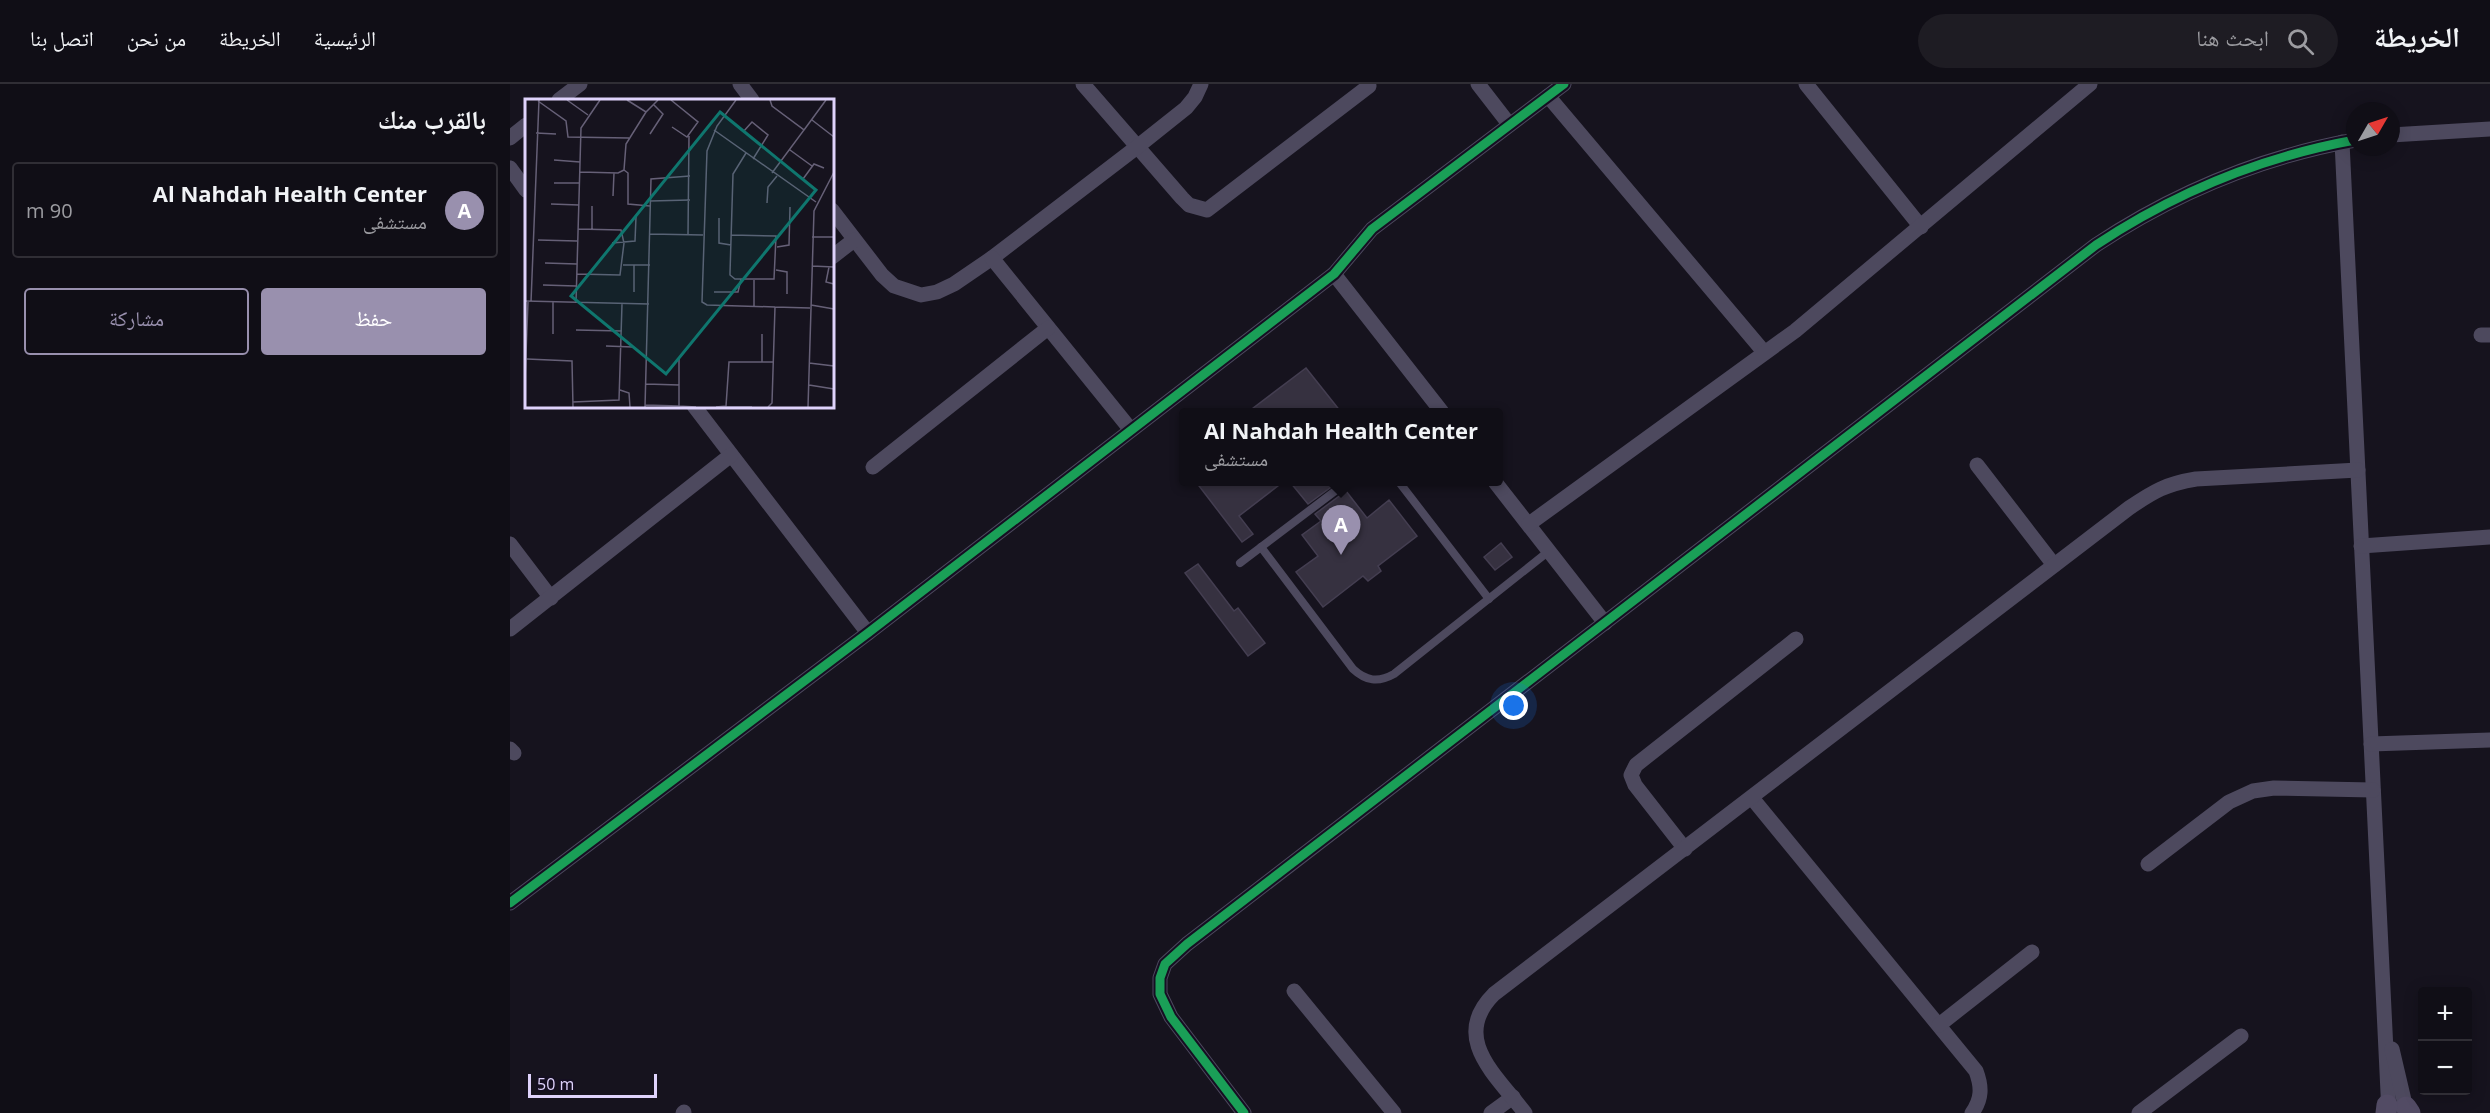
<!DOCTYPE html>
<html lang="ar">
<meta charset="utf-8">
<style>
:root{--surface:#100e16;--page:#1e1c23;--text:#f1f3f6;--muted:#9c9ca1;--line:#302e35;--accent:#9990ae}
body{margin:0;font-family:"Open Sans","Noto Naskh Arabic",sans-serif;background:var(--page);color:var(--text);direction:rtl}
.controls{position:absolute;right:18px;bottom:18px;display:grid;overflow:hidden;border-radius:6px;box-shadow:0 3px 15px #0003}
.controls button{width:54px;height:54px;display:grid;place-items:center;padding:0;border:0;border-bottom:2px solid var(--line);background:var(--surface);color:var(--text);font:30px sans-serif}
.compass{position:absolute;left:1836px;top:18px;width:54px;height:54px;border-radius:50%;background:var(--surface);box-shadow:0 3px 15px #0003;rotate:51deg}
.scale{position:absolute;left:18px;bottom:15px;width:129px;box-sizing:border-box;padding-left:6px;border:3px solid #dfd3fc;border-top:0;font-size:16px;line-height:21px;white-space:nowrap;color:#dfd3fc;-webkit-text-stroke:4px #150f22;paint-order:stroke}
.you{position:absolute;left:1004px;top:622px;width:21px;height:21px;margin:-15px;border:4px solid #fff;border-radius:50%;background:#1a73e8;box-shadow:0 0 0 9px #1a73e833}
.badge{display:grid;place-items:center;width:39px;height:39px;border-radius:50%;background:var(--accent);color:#fff;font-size:20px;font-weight:700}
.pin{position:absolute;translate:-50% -50px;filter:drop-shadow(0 2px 3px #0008)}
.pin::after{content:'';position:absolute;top:32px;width:21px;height:18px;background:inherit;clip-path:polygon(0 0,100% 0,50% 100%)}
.popup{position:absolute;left:669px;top:324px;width:324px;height:78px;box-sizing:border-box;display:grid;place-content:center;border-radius:6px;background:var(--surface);filter:drop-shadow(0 2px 4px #0005);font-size:20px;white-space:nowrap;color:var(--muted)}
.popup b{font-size:22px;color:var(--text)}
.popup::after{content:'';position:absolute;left:50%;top:100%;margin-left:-12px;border:12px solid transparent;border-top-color:var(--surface)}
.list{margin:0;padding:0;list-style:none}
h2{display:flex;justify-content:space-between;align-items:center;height:78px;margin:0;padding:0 24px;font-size:26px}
h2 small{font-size:20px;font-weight:400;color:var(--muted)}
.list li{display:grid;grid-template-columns:39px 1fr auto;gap:18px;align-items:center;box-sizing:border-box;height:96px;margin:0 12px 12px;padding:0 12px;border:2px solid var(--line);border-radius:6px}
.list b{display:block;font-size:22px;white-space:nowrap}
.list p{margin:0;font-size:20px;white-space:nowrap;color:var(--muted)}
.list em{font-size:20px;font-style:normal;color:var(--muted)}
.actions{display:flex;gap:12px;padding:18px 24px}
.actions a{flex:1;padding:14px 0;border:2px solid var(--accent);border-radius:6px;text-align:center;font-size:21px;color:var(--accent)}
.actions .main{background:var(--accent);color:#fff}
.icon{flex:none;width:33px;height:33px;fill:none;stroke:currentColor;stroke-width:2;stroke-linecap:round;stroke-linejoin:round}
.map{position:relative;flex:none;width:1980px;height:1029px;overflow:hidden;direction:ltr}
header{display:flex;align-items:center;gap:36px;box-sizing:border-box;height:84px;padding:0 30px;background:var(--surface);border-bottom:2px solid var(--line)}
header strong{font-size:28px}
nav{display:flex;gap:33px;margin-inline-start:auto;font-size:21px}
.search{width:420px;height:54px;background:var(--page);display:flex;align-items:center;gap:15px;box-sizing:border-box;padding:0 21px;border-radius:33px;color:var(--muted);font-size:22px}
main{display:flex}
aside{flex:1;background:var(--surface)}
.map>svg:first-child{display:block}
.building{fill:#363140;stroke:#443e51;stroke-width:1.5}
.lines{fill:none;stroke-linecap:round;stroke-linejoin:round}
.service{stroke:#4d495e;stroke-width:8}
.minor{stroke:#4d495e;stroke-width:15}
.secondary{stroke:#524b64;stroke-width:21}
.cycleway-casing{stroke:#150f22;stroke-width:13}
.cycleway{stroke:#1a9f57;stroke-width:9}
.inset-road{fill:none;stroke:#666077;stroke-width:1.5}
.view{fill:#0f766e;fill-opacity:0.15;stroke:#0f766e;stroke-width:3}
.inset-edge{fill:none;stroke:#dfd3fc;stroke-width:3}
</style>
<header>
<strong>الخريطة</strong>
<div class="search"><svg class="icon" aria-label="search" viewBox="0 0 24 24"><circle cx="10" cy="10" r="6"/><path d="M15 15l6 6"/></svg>ابحث هنا</div>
<nav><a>الرئيسية</a><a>الخريطة</a><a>من نحن</a><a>اتصل بنا</a></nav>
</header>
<main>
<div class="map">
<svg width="1980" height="1029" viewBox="0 0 1980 1029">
<rect width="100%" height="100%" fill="#16131e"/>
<g class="building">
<path d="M796,284l35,44h-93z"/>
<path d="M686,398h87l-44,34 14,18 -11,8z"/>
<path d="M780,398h48l-30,22z"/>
<path d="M836,407l21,27 22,-18 28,36 -39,30 3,5 -13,10 -5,-5 -40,31 -27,-35 22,-16 -16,-21 19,-14 -6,-7z"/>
<path d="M991,459l11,14 -17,13 -11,-13z"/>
<path d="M688,480l36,47 4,-3 27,35 -17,13 -63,-83z"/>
</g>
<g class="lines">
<g class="service">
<path d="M889,398l90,117"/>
<path d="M751,463l92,122c13,12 25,14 41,5l155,-123"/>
<path d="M730,479l107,-81"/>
</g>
<g class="minor">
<path d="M230,0l12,16"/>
<path d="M573,0l99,114 7,7 18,5 162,-124"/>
<path d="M968,0l31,40"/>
<path d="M1296,0l115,143"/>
<path d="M1038,12l216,256"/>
<path d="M49,16l21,-16"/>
<path d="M1881,51l99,-6"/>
<path d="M0,54l16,-13"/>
<path d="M1832,58l47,971"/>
<path d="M0,84l16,22"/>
<path d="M322,126l50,65 12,11 27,9 16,-3 17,-8 38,-26 145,-111 49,-39 9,-11 6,-13"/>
<path d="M322,173l22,-17"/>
<path d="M482,174l139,172"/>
<path d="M824,190l108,138"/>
<path d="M1971,251h9"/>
<path d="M184,322l174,227"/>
<path d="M1467,381l77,100"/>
<path d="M363,383l175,-139"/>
<path d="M985,398l110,141"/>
<path d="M1019,440l266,-193 295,-247"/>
<path d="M0,460l41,54"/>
<path d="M1851,462l129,-9"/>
<path d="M0,545l221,-174"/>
<path d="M1861,660l119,-4"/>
<path d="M0,665l4,4"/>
<path d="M1242,714l224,273c6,16 6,28 -4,42"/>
<path d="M1175,765l-50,-64 -4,-10 5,-10 160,-126"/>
<path d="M1638,780l81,-62 24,-11 21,-3 99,2"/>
<path d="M0,819l358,-270 466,-359 38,-45 192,-145"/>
<path d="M784,907l100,122"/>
<path d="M1429,941l93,-73"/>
<path d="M1882,965l15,64"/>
<path d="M173,1029l1,-1"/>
<path d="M734,1029l-73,-96 -11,-23v-16l5,-14 22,-20 909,-699c80,-53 165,-88 259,-105"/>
<path d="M981,1029l22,-16"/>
<path d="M1015,1029c-29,-38 -75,-75 -31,-119l635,-486c25,-17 37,-24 67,-29l162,-9"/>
<path d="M1629,1029l102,-77"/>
</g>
<g class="secondary">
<path d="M1896,1023l4,6"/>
<path d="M1876,1029l1,-8"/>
</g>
<defs>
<g id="cycleway">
<path d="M0,819l358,-270 466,-359 38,-45 192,-145"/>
<path d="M734,1029l-73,-96 -11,-23v-16l5,-14 22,-20 909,-699c80,-53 165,-88 259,-105"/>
</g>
</defs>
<use href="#cycleway" class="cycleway-casing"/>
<use href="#cycleway" class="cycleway"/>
</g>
<g transform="translate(15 15)">
<rect width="309" height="309" fill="#16131e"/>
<path class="inset-road" d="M42,1l21,15M102,1l19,12 12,-12M146,1l27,22 -11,15 -15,-10M211,1l-19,26 -10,25 -5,151 5,3 68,2M245,1l2,6 32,24 -32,43M13,2l28,20 2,16 61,1M121,13l-20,32 -2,26 4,3v31l22,2M287,21l22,17M189,31l102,72M279,31l22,-30M218,33l9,-10 16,13 -15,24M11,34l20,1M125,35l13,-20 -9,-9M265,51l22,16M29,61l26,2M55,73l38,1 6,-3M278,80l11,-15 10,4M29,84h25M88,97l1,-23M125,102l40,-1M242,104l1,-16 9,-11M26,105l28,1M194,119v25l12,2M67,130v-23M125,135l53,1M163,136l1,-99M206,136l45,1 -2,43h-39l-5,-4v-2l3,-99 13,-21M287,138h22M13,141l39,1M87,144l23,-2 1,-24M252,148l12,-2 1,-38M20,164l32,1M98,166h27M287,167l22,1M304,168l-3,15 8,2M251,171l11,2v22M52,175l43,1 4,-32 -3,-13 -43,-1M18,186l33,1M109,193v-27M189,193h24l3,-13M0,202l124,3M6,203l8,-202M51,204l5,-175 19,-28M286,206l23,4M229,207v-26M51,231l46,1M28,235v-32M81,247l27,1M2,260l45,2 1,46M237,263v-28M284,264l25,3M0,281l3,-78M121,285l33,1v21l17,1M154,286v-27M284,286l25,4M95,291l9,3 1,14M48,303l46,-2 3,-96M120,306l34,1M120,308l6,-228 39,-3M191,308l10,-1 3,-44h45M201,308h26M243,308l4,-4 3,-96 35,1M283,308l6,-196 20,-39"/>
<path class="view" d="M195,13l96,78 -150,184 -95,-78z"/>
<rect width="309" height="309" class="inset-edge"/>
</g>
</svg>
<div class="controls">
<button>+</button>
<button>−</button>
</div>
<svg class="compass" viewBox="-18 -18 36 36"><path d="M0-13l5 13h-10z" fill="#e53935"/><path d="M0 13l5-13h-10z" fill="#9c9ca1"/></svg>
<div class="scale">50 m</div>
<div class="you"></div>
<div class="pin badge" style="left:831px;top:471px">A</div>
<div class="popup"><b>Al Nahdah Health Center</b>مستشفى</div>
</div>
<aside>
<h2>بالقرب منك<small></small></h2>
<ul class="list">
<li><span class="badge">A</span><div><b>Al Nahdah Health Center</b><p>مستشفى</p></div><em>90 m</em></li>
</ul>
<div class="actions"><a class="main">حفظ</a><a>مشاركة</a></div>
</aside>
</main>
